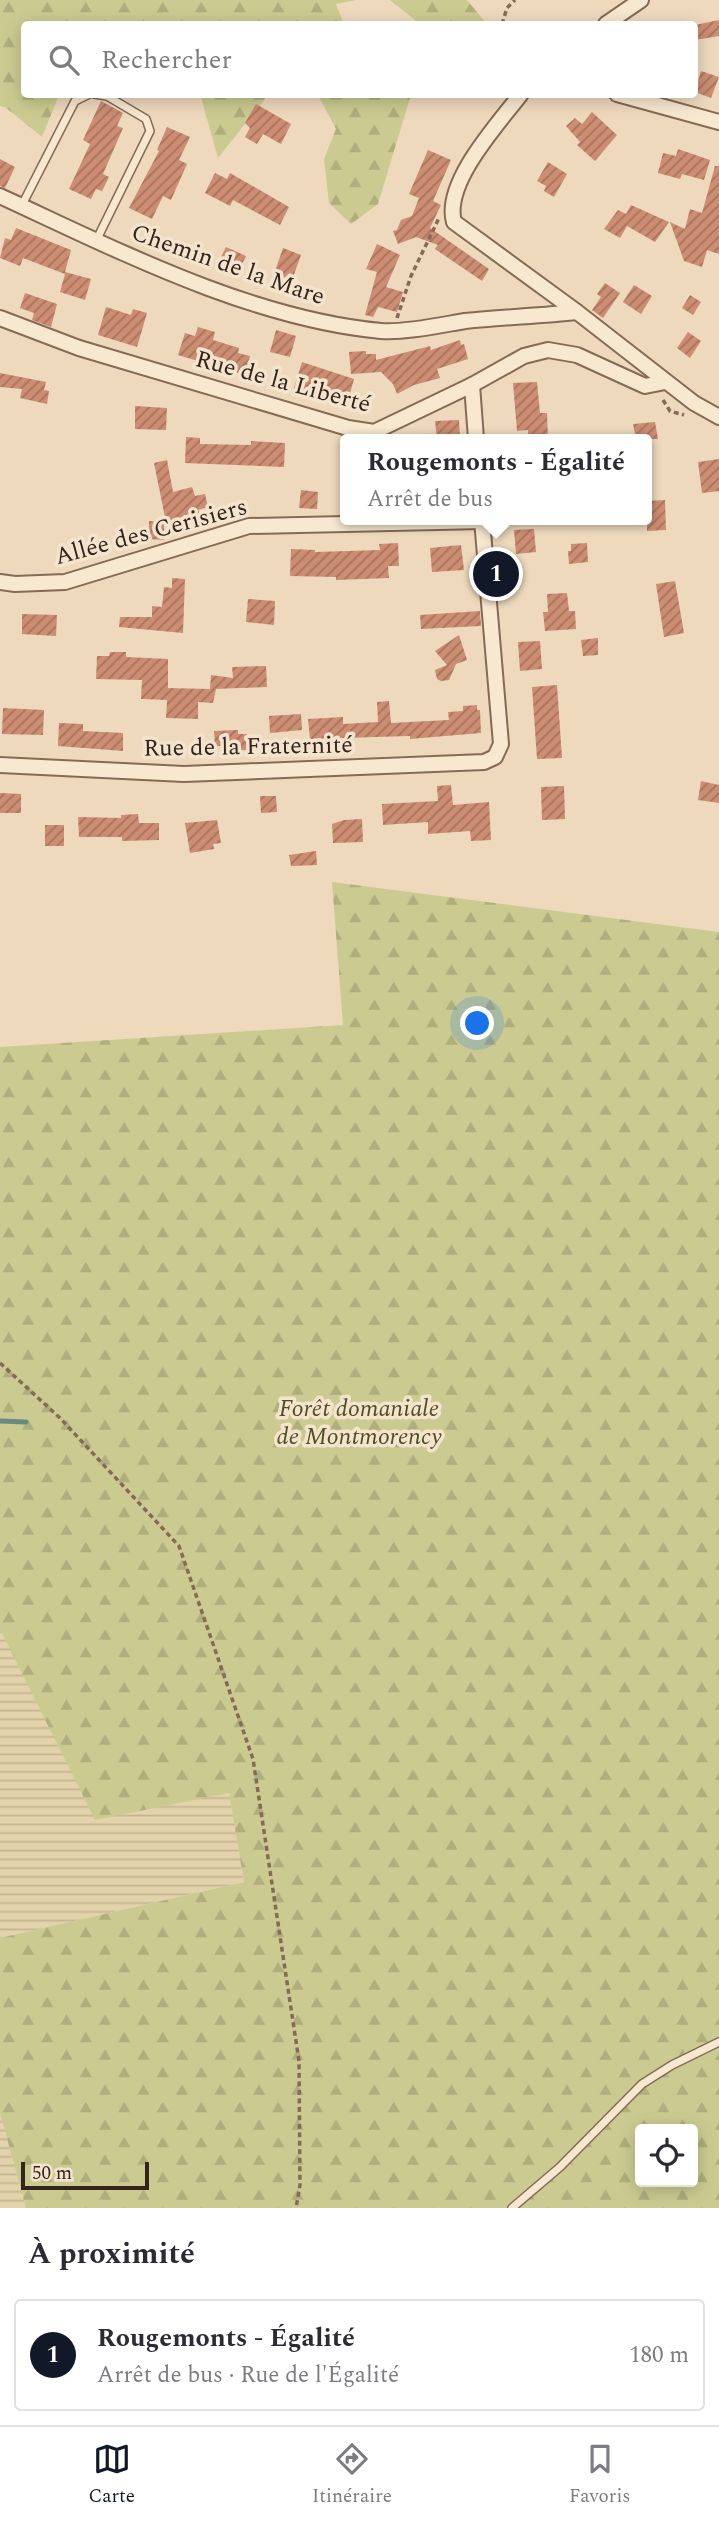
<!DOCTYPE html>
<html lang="fr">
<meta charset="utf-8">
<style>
:root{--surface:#fff;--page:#f7f7f7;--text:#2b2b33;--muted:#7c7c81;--line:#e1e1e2;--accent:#111827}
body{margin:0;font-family:Spectral,serif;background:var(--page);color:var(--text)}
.controls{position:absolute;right:21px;bottom:21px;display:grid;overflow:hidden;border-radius:7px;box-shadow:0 4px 18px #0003}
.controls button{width:63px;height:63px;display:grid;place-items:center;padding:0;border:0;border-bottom:2px solid var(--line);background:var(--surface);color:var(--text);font:35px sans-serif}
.scale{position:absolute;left:21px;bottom:18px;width:128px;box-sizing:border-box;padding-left:7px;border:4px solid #34241b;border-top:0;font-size:19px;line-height:24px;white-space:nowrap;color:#34241b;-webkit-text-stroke:5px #f5e4cd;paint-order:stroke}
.you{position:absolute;left:478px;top:1024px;width:24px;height:24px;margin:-18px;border:5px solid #fff;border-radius:50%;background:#1a73e8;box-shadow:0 0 0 10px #1a73e833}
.badge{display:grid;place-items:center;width:46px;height:46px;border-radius:50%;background:var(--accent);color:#fff;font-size:23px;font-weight:700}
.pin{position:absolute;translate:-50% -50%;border:4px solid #fff;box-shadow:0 2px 7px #0006}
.popup{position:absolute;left:340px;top:434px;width:312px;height:91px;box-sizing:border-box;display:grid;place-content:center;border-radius:7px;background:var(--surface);filter:drop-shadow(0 2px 5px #0005);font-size:23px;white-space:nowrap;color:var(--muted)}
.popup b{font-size:26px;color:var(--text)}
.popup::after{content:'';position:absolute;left:50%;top:100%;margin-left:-14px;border:14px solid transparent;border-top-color:var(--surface)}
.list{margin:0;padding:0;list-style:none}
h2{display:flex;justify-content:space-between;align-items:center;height:91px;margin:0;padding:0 28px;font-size:30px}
h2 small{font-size:23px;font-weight:400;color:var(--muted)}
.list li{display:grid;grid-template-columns:46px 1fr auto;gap:21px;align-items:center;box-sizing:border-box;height:112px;margin:0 14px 14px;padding:0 14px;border:2px solid var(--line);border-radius:7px}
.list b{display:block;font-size:26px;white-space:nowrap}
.list p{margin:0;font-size:23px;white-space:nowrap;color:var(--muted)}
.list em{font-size:23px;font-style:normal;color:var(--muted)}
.icon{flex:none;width:38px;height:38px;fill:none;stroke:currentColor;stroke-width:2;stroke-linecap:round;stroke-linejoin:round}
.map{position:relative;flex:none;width:719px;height:2208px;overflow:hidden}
.search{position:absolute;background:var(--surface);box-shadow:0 4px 18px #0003;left:21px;right:21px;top:21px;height:77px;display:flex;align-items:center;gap:18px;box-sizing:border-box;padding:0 24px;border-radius:7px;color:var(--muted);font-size:26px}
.sheet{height:217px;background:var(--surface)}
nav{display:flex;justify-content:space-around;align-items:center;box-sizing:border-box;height:98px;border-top:2px solid var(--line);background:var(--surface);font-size:19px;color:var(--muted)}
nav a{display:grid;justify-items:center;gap:4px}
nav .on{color:var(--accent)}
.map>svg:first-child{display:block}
.farmland{fill:url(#farmland-rules)}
.forest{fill:url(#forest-firs);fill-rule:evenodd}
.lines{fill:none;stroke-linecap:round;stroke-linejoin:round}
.stream{stroke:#698c7f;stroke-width:5}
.building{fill:url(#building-hatch)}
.lane-casing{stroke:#856a56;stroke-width:10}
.street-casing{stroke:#856a56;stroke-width:18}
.path{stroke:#856a56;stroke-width:3.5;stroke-dasharray:5 3.5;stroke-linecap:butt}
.lane{stroke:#f9e8d0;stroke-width:7}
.street{stroke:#f9e8d0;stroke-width:14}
.labels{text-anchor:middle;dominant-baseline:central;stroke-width:7;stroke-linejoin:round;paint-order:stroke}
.street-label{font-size:24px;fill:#34241b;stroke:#f5e4cd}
.park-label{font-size:24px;font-style:italic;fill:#4b5122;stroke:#f5e4cd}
</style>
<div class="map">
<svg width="719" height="2208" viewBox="0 0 719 2208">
<defs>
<pattern id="farmland-rules" width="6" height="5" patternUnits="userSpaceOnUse" patternTransform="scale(1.75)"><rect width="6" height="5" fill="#e3d3aa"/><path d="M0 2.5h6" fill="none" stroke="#c3b592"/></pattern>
<pattern id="forest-firs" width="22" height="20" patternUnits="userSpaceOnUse" patternTransform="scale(1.75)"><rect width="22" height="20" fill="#cbcb91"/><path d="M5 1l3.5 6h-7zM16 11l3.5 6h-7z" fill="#afae7c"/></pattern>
<pattern id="building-hatch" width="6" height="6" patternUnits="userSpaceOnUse" patternTransform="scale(1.75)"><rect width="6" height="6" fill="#cc8d72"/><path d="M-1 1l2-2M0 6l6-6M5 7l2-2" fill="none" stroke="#a6735d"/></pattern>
</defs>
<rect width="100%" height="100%" fill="#eed9bd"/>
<g class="farmland">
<path d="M0,1629l229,164 15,89 -244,56z"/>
<path d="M0,2113l26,95h-26z"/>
</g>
<g class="forest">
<path d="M0,0h356l-20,4 8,20h-320v70l35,1 -17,42 -37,-30 -5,-1z"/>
<path d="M390,0h77l19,23 -66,1z"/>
<path d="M200,94l68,1 -50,63z"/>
<path d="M406,95l4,3 -32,106 -27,20 -22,-21 -5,-44 12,-30 -18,-34z"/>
<path d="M332,882l387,50v1276h-693l-26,-95v-175l244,-56 -15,-89 -134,27 -95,-191v-582l343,-22zM640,2129h53v53h-53z"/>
</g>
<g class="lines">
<path class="stream" d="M0,1421l26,1"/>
</g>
<g class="building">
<path d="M719,20v16l-24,4v-15z"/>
<path d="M701,71l18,6 -8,21 -16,-6z"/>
<path d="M101,101l22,12 -6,13 6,2 -20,46 6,3 -7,14 -6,-2 -5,10 -22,-10 21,-45 -7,-4z"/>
<path d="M256,104l35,20 -10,20 -18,-10 -6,10 -12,-7 5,-9 -5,-5z"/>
<path d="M592,112l25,23 -22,26 -18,-16 3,-3 -14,-16 9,-8 7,6z"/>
<path d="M167,127l23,10 -11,23 8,4 -16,36 -8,-4 -11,23 -23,-11 30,-57 -2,-1z"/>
<path d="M678,149l32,11 -6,20 -22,-6 -2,5 -22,-6 5,-20 13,3z"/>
<path d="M428,150l23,10 -18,41 8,4 -11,23 59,41 -7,12 -47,-32 3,-4 -22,-8 -18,7 -5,-13 4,-1 4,-10 11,-4 7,-18 -10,-4z"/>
<path d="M0,159l15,8 -10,21 -5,-2z"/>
<path d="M548,162l19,12 -13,23 -10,-6 2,-5 -9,-5z"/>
<path d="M715,166h4v88l-12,-4 -5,17 -18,-6 -14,-39 15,7 5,-20 12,4z"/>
<path d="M215,173l12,6 3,-6 59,34 -9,18 -47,-25 -3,6 -25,-13z"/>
<path d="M631,205l38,17 -14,20 -28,-16 -7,12 -16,-9 14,-19 8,4z"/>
<path d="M16,228l55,22 -6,22 26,7 -6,21 -25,-8 5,-18 -42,-16 -3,8 -20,-8 5,-20 6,2z"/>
<path d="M377,244l23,11 -14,32 17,5 -6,20 -19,-5 -5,10 -8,-2 12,-43 -11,-3z"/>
<path d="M226,247l20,9 -10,20 -19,-11z"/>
<path d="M283,248l18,7 -9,25 -18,-6z"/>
<path d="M605,283l15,10 -17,25 -11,-8 9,-13 -4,-3z"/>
<path d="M634,285l18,11 -11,18 -18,-12z"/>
<path d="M25,293l32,11 -6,23 -19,-7 2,-7 -14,-5z"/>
<path d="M690,295l11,7 -8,13 -11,-7z"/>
<path d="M106,307l25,8 2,-6 14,4 -10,34 -39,-12z"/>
<path d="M198,327l17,5 -2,8 26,8 -1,5 12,3 -5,19 -67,-20 7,-22 10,3z"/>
<path d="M276,330l20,6 -6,21 -20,-5z"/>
<path d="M688,332l13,9 -11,17 -13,-10z"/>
<path d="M460,340l1,5 3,-1 4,15 -31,10 3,9 -26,7 -17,9 -4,-10 -12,-12 -30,2 -2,-22 17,-1v3h10v6l54,-14 1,4z"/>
<path d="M302,362l52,17 -8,29 -53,-17z"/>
<path d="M0,373l46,9 -2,8 5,1 -2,13 -27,-6 2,-9 -22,-2z"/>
<path d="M537,382l3,31h7l1,26h-20v-9l-11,1 -4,-48z"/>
<path d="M135,406l32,2 -1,22 -31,-1z"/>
<path d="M459,420l1,19h-23l-2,-18z"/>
<path d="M655,422l3,17h-22l-3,-15z"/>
<path d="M186,437l14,1v6l51,1v-4l34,2 -1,24 -99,-4z"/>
<path d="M719,459v32l-17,2 -4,-31z"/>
<path d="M167,460l6,32 19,-5 3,9 10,-2 3,13 -10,3 2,4 -7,2 1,4 -27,7 -13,-64z"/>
<path d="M301,490l17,2 -1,17 -18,-1z"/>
<path d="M665,500l1,30 -19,1v-30z"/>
<path d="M149,521l15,1v18l-15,-1z"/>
<path d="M534,529l2,23 -20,2 -2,-24z"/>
<path d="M398,543l1,23h-11l1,12 -53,2v-3l-46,-1 1,-27 24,1v2l65,-2 -1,-6z"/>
<path d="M587,543l1,19 -19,2 -1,-13h3v-7z"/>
<path d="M461,545l3,25 -32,2 -2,-24z"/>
<path d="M172,578l13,1 -2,54 -64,-6 1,-10h32v-11l10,1 2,-20 8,1z"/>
<path d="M675,581l9,52 -20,4 -8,-53z"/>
<path d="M567,593l2,18h6l1,18 -31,2 -2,-19h5l-1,-18z"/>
<path d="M248,599l27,2 -1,24 -28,-3z"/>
<path d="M480,611l1,15 -60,3 -1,-14z"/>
<path d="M22,614l35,1 -1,21 -34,-2z"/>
<path d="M459,635l8,25 -11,4 -7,16 -8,1 -4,-2 -2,-9 12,-5 -12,-14z"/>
<path d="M598,638v17l-15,1 -2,-16z"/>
<path d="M540,641l2,28 -22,2 -2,-29z"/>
<path d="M110,652h16v5l42,2v29l42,1 1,-14 22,3 -1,-11 34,-1 1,21 -54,2h3l-3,14 -15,-1v17l-32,-1 1,-18 -26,-1 1,-19 -46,-1 1,-23h12z"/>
<path d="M557,685l5,73 -25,1 -5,-72z"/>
<path d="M389,701l2,22 58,-3 -1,-8 15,-1v-5l14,-1v5h3l1,23 -71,6v-3l-100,3 -2,-20 35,-2v7l35,-2 -1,-20z"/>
<path d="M3,708l41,2 -1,25 -41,-1z"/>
<path d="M301,714l1,16 -32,3 -1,-17z"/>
<path d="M59,723l24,1v7l40,2v18l-65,-5z"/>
<path d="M238,730v4h9v16l-20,1v-5h-12l-1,-15z"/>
<path d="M701,781l18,4v18l-21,-3z"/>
<path d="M451,785l2,20 36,-3 2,38 -20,1 -1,-10 -42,3v-12l-45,3 -1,-21 56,-3 -1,-15z"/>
<path d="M564,786l1,33 -23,1 -1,-33z"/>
<path d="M0,793l21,1v19h-21z"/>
<path d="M260,796h16l1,16 -16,1z"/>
<path d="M138,814l1,9h20v17l-37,1v-4h-43l-1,-20 43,1v-3z"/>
<path d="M362,819l1,23 -30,1 -1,-19 12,-4z"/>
<path d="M217,820l4,23 -8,1 1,5 -24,4 -5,-30z"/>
<rect x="45" y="825" width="19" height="21"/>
<path d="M316,851l1,14 -26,1 -2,-11z"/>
</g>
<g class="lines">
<defs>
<g id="lane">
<path d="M94,94l13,2 39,23 4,12 -54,110"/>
<path d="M22,205l53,-104 14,-7"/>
<path d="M512,2208l48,-41 82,-83 30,-19 47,-23"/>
</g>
<g id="street">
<path d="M606,24l35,-24"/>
<path d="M521,94c-23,30 -78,89 -67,128l123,90 117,91 25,14"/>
<path d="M617,94l102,28"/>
<path d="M0,196c117,54 251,123 381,135 23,2 60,-6 84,-10 38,-4 74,-5 112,-9"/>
<path d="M0,318l79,30 269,80 26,4 98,-47 52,-29 24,-6 29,5 68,31 20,-4"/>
<path d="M472,385l4,54"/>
<path d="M0,582l15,2 50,-2 184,-56 234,-5"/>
<path d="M0,765l184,9 300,-12 11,-5 6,-13 -19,-224"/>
</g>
</defs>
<use href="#lane" class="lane-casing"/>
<use href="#street" class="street-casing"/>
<g class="path">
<path d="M502,24l5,-16 8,-8"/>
<path d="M397,318l14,-42 28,-58"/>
<path d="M663,400l7,11 14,4"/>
<path d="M0,1363l60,55 119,128 74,213 46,302 1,124 -4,23"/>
</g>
<use href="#lane" class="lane"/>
<use href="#street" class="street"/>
</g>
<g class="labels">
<g class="street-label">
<text transform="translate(228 265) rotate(19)">Chemin de la Mare</text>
<text transform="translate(283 382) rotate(15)">Rue de la Liberté</text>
<text transform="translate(151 532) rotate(-15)">Allée des Cerisiers</text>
<text transform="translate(248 747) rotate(-1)">Rue de la Fraternité</text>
</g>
<g class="park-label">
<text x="359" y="1409">Forêt domaniale<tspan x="359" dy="28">de Montmorency</tspan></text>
</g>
</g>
</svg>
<div class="controls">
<button><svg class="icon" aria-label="locate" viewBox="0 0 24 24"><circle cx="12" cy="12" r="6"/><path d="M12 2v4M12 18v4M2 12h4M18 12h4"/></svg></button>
</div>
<div class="scale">50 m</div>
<div class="you"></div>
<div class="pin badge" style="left:496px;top:574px">1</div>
<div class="popup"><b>Rougemonts - Égalité</b>Arrêt de bus</div>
<div class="search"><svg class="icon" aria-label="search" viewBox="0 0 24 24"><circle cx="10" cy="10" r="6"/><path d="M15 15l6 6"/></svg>Rechercher</div>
</div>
<section class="sheet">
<h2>À proximité<small></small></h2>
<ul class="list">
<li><span class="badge">1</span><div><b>Rougemonts - Égalité</b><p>Arrêt de bus · Rue de l'Égalité</p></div><em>180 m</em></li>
</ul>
</section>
<nav>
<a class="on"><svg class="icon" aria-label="map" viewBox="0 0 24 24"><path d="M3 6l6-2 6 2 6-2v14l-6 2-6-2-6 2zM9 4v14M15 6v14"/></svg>Carte</a>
<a><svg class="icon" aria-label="directions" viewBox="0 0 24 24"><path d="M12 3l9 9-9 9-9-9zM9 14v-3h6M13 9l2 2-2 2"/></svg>Itinéraire</a>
<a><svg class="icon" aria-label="saved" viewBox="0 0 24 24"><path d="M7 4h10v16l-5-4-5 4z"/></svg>Favoris</a>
</nav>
